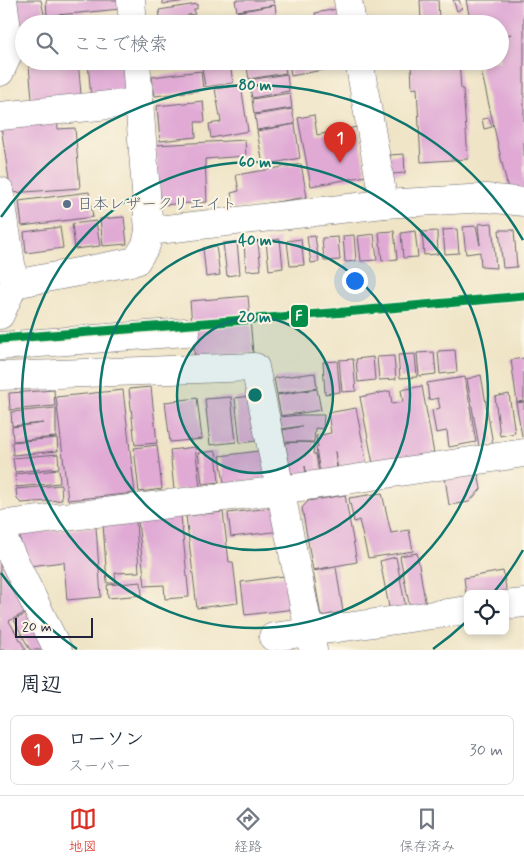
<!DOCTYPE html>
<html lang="ja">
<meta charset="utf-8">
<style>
:root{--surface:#fff;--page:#f2f2f3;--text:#1f2937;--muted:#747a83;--line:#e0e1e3;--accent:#d93025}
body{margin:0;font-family:Mynerve,"Klee One",sans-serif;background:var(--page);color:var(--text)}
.controls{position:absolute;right:15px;bottom:15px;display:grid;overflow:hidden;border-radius:8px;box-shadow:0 2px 8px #0003}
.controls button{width:45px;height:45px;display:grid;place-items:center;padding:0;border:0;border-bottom:1px solid var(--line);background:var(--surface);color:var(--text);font:25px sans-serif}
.scale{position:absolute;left:15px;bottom:12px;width:78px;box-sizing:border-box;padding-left:5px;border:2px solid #22223b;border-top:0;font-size:14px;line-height:18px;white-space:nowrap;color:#22223b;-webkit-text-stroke:4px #fcf5e5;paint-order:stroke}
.you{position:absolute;left:354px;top:280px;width:18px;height:18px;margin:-12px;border:4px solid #fff;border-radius:50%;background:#1a73e8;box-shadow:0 0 0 8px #1a73e833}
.badge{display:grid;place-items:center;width:32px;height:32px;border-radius:50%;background:var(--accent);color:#fff;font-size:16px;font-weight:700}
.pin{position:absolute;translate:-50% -41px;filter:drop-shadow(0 1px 2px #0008)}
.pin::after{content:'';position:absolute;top:26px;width:18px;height:15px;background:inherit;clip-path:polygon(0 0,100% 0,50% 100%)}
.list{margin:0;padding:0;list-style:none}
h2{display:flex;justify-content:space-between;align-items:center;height:65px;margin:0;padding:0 20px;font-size:21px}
h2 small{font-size:16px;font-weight:400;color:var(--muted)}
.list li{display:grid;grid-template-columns:32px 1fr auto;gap:15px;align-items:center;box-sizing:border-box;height:70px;margin:0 10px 10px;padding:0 10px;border:1px solid var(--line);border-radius:8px}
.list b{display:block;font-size:19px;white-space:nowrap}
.list p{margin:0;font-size:16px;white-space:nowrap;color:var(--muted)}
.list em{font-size:16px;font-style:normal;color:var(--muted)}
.icon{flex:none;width:28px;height:28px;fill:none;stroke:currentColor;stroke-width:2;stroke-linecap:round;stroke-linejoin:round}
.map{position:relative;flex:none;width:524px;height:650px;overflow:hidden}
.search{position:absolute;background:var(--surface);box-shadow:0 2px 8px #0003;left:15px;right:15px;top:15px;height:55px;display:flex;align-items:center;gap:12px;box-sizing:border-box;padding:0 18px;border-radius:28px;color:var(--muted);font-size:19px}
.sheet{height:145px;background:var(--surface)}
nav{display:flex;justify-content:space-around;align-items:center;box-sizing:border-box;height:70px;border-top:1px solid var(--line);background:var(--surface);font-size:14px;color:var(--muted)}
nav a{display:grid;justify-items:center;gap:2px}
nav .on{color:var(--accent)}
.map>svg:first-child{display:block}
.building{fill:#e0aad5}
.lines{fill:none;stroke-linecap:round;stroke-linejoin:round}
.minor-casing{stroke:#6a666c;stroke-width:29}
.minor{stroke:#fff;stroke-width:28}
.rail-1-casing{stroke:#fcf5e5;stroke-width:12}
.rail-1{stroke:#028e46;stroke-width:9}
.ring{fill:none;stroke:#0f766e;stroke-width:2.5}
.service-dot{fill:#5c6f8a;stroke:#fcf5e5;stroke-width:2}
.labels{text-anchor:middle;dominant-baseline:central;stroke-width:4;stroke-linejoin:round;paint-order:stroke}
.service-label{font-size:16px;fill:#4e5e75;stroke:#fcf5e5;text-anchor:start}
.centre{fill:#0f766e;stroke:#fcf5e5;stroke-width:2.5}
.ring-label{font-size:15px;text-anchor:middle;font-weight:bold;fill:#0f766e;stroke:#fcf5e5;stroke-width:4;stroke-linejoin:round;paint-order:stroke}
.line-badge{stroke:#fcf5e5;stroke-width:2}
.badge-label{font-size:14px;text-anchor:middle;font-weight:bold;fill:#fff}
</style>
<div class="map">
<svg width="524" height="650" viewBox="0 0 524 650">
<rect width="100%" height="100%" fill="#fcf5e5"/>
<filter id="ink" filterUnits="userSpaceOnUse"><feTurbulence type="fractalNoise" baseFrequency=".02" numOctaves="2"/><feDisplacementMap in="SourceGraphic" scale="10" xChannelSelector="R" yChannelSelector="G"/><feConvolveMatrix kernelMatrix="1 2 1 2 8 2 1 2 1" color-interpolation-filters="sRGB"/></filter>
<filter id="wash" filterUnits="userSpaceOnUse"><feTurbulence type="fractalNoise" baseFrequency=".0096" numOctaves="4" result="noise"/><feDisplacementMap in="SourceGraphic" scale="20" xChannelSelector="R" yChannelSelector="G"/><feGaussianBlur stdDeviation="1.12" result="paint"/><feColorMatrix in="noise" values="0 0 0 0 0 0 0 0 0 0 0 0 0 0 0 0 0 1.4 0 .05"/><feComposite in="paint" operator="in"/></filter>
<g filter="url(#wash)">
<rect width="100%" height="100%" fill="#efe4c6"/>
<g id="blocks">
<g class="building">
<path d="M13,0h28l5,24h-22v29z"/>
<path d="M46,0h74l1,9 -74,7z"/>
<path d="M162,0h26v1l-25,3z"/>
<path d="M235,0h38l1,5 -37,6z"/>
<path d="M420,0h18l1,19 -18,1z"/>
<path d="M453,0h6l3,8 -5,3z"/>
<path d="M466,0h58v193l-16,-4 -29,-128h21v-23l11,-4 -11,3v-13h-29z"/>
<path d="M197,4v5h-3l1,5 -7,1v5h-3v4h-27v-7h2l-1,-7z"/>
<path d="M275,5l2,15 -22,4h-16l-2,-12z"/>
<path d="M337,9l3,11 -23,4 -2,-11z"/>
<path d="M32,61h46l4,44 -49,4 -4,-43 4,-1z"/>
<path d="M88,61h39l3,36 -39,3z"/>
<path d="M201,61h25v3l4,-1 3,20 -28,4z"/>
<path d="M284,61l2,12 -37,6 -3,-17z"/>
<path d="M289,61h59l1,4 -58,11z"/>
<path d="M411,61h48l2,28h2l5,70 -47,3 -4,-74 -5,1z"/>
<path d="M201,71l2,19 -48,6 -3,-19z"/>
<path d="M287,74l2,17 -37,7 -3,-18z"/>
<path d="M241,85l7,46 -37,7 -2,-14 12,-2 -6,-33z"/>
<path d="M290,93l2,15 -38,6 -2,-15z"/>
<path d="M203,101l2,21h-10l1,15 -36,4 -3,-35z"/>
<path d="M292,109l3,15 -38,6 -2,-15z"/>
<path d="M314,115l3,20 40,-8 9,49 -55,10 -13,-68z"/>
<path d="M57,117l1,12 17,-1 5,60 -69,5 -11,-73z"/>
<path d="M489,118l3,9 -8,2 -2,-10z"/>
<path d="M295,124l5,34 -37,7 -6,-34z"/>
<path d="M245,140l1,16 -41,3 2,43 -47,3 -4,-60z"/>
<path d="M404,154l1,19 -13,1 -2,-19z"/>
<path d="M301,164l6,33 -73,12 -3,-16 8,-2 -3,-16z"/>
<path d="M89,192l4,25 -71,9 -3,-25z"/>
<path d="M124,217l3,27 -24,2 -3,-27z"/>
<path d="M96,221l4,25 -25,3 -3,-25z"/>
<path d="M492,223l4,45 -15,-1 -1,-15 -14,2 -3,-27 13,-1 4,19 -2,-21z"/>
<path d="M60,227l3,21 -37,5 -2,-21z"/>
<path d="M457,229l2,24 -14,1 -2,-24z"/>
<path d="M499,230h15l3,37 -14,1z"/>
<path d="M394,231l3,28 -15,2 -3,-29z"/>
<path d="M415,231l3,26 -15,1 -2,-25z"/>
<path d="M437,231l1,23 -14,1 -2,-23z"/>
<path d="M374,234l3,26 -16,1 -3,-25z"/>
<path d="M354,235l2,26 -11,1 -2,-26z"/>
<path d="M315,236l4,26 -8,1 -4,-26z"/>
<path d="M338,237l2,23 -16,1 -2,-23z"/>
<path d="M280,239l3,29 -14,2 -3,-29z"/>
<path d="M301,239l3,26 -14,1 -3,-25z"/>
<path d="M237,242l3,32 -13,2 -4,-33z"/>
<path d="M258,242l3,28 -15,1 -2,-28z"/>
<path d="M216,246l4,29 -14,2 -3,-29z"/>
<path d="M248,296l5,57 -58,5 -5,-57z"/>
<path d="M455,350l2,22 -17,2 -2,-23z"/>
<path d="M434,352l2,22 -17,2 -2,-23z"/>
<path d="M415,354l2,23 -17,1 -2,-23z"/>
<path d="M394,356l2,23 -17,1 -2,-23z"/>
<path d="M373,357l2,23 -17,2 -2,-23z"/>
<path d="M524,358v43l-7,1 -6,-42z"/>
<path d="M353,359l3,32 -14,1 -3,-32z"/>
<path d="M337,361l3,31 -15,2 -2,-32z"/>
<path d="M315,373l2,15 -40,6 -3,-16z"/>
<path d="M481,375l12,69 -14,2 -12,-67z"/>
<path d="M465,377l11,65 -27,5 -2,-16 -11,2 -4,-23 8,-2 -2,-10 -9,2 -2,-17z"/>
<path d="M422,386l12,68 -61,10 -13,-67 30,-6 2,13 11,-2 -2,-12z"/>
<path d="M151,387l6,56 -22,2 -6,-56z"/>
<path d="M317,389l4,21 -40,6 -4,-21z"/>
<path d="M54,390l1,16 -45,4 -1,-17z"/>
<path d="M123,390l12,103 -67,7 -12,-103z"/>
<path d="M509,394l6,39 -15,3 -5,-39z"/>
<path d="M259,395l5,45 -24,3 -5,-45z"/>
<path d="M231,397l5,45 -26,3 -5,-46z"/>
<path d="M197,398l5,41 -32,3 -5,-40z"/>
<path d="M524,402v34h-2l-6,-33z"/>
<path d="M56,408v29l-43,4 -1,-14 32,-4 -32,3 -1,-14z"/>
<path d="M356,408l11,57 -29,5 -3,-19 2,19 -17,3 -4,-25 2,-1 -2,-11 15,-3 -3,-20z"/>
<path d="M300,415h24l-1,14 -8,-1 -1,14h-29l-2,-12 19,-4 -20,3 -2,-12z"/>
<path d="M57,438l1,13 -45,4 -1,-13z"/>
<path d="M300,442l14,1 -1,11h3l3,20 -12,2 -2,-10 1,10 -8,1 -7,-4 -6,-30z"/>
<path d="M157,445l5,44 -23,3 -5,-44z"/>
<path d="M195,447l5,40 -26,3 -4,-40z"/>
<path d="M266,450l3,29 -45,5 -4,-28z"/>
<path d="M216,451l3,31 -17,2 -4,-31z"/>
<path d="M58,454l1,14 -44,4 -2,-14z"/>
<path d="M59,470l1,13 -44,4 -1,-13z"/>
<path d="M478,473l3,16 -12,13 -20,3 -4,-27z"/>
<path d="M61,485l1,15 -41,3 -4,-4 -1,-10z"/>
<path d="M382,493l9,40 18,-3 4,21 -45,7 -9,-38 -5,2 -5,-24z"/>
<path d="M345,495l12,67 -44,8 -11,-62 6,-7z"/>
<path d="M279,507l2,24 -50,6 -3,-24z"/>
<path d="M223,512l6,50h4l5,41 -41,5 -11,-92z"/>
<path d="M181,516l8,81 -24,2 -1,-14 -19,1 -7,-65z"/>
<path d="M136,521l3,51 -24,1 1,10h-9l-4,-60z"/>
<path d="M96,527l5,70 -34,3 -3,-38 -35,4 -8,-9 -1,-24z"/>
<path d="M417,553l9,54 -16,2 -10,-53z"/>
<path d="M0,555l28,56 -19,10 17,29h-26z"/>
<path d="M396,557l10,52 -16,3 -10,-51z"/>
<path d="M336,567l7,45 -22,4 -8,-45z"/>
<path d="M503,571l4,23h-41l-2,-16z"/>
<path d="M291,575l4,34 -50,6 -4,-33z"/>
<path d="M141,582l1,13 -34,3 -1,-13z"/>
<path d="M28,613l21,37h-19l-16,-30z"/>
</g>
</g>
</g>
<g filter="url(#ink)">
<use href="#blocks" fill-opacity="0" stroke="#6a666c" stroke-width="1"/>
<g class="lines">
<defs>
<g id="minor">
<path d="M131,0l2,24"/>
<path d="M348,0l4,24"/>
<path d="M136,61l13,170"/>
<path d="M359,61l25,143"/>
<path d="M0,72l10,-22 -7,-50"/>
<path d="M0,116l139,-14"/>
<path d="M0,191l14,93"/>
<path d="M0,315l14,-31 122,-23 10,-16 3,-14 235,-27 102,-6 38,4"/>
<path d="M0,346l186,-14"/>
<path d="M0,376l255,-9 58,283"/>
<path d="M0,525l281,-35 243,-37"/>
<path d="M0,532l58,118"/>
<path d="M505,605l19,-2"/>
<path d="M273,637l195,-27"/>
</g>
</defs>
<use href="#minor" class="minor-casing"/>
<use href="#minor" class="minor"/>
<defs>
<path id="rail-1" d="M0,339l345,-27 179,-16"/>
</defs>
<use href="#rail-1" class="rail-1-casing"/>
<use href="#rail-1" class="rail-1"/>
</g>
</g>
<circle cx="255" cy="395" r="78" fill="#0f766e" fill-opacity=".12"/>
<g class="ring">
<circle cx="255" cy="395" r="78"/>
<circle cx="255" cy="395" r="155"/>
<circle cx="255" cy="395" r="233"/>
<path d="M523 550A310 310 0 0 1 494 592M466 622A310 310 0 0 1 433 649M77 649A310 310 0 0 1 1 573M1 217A310 310 0 0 1 523 240"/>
</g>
<circle class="service-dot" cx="67" cy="204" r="5"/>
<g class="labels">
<g class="service-label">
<text x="77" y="204">日本レザークリエイト</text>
</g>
</g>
<circle cx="255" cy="395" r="8" class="centre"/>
<g class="ring-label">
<text x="255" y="90">80 m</text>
<text x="255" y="167">60 m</text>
<text x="255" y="245">40 m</text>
<text x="255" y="322">20 m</text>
</g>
<rect class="line-badge" x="290" y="304" width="19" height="24" rx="5" fill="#028e46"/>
<g class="badge-label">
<text x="299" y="320">F</text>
</g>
</svg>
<div class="controls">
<button><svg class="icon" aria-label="locate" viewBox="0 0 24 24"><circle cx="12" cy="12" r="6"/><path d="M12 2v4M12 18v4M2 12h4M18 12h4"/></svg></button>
</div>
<div class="scale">20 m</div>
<div class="you"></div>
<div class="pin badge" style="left:340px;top:163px">1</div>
<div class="search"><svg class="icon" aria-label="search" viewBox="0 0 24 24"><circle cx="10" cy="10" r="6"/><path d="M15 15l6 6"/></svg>ここで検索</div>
</div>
<section class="sheet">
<h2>周辺<small></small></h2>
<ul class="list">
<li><span class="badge">1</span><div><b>ローソン</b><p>スーパー</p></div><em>30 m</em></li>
</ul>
</section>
<nav>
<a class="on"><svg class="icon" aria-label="map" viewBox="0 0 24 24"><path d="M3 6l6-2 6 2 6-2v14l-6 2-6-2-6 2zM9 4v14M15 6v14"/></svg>地図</a>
<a><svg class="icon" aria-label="directions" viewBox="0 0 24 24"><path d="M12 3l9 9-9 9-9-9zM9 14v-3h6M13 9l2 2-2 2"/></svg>経路</a>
<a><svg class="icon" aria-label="saved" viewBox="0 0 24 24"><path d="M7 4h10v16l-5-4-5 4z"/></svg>保存済み</a>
</nav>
